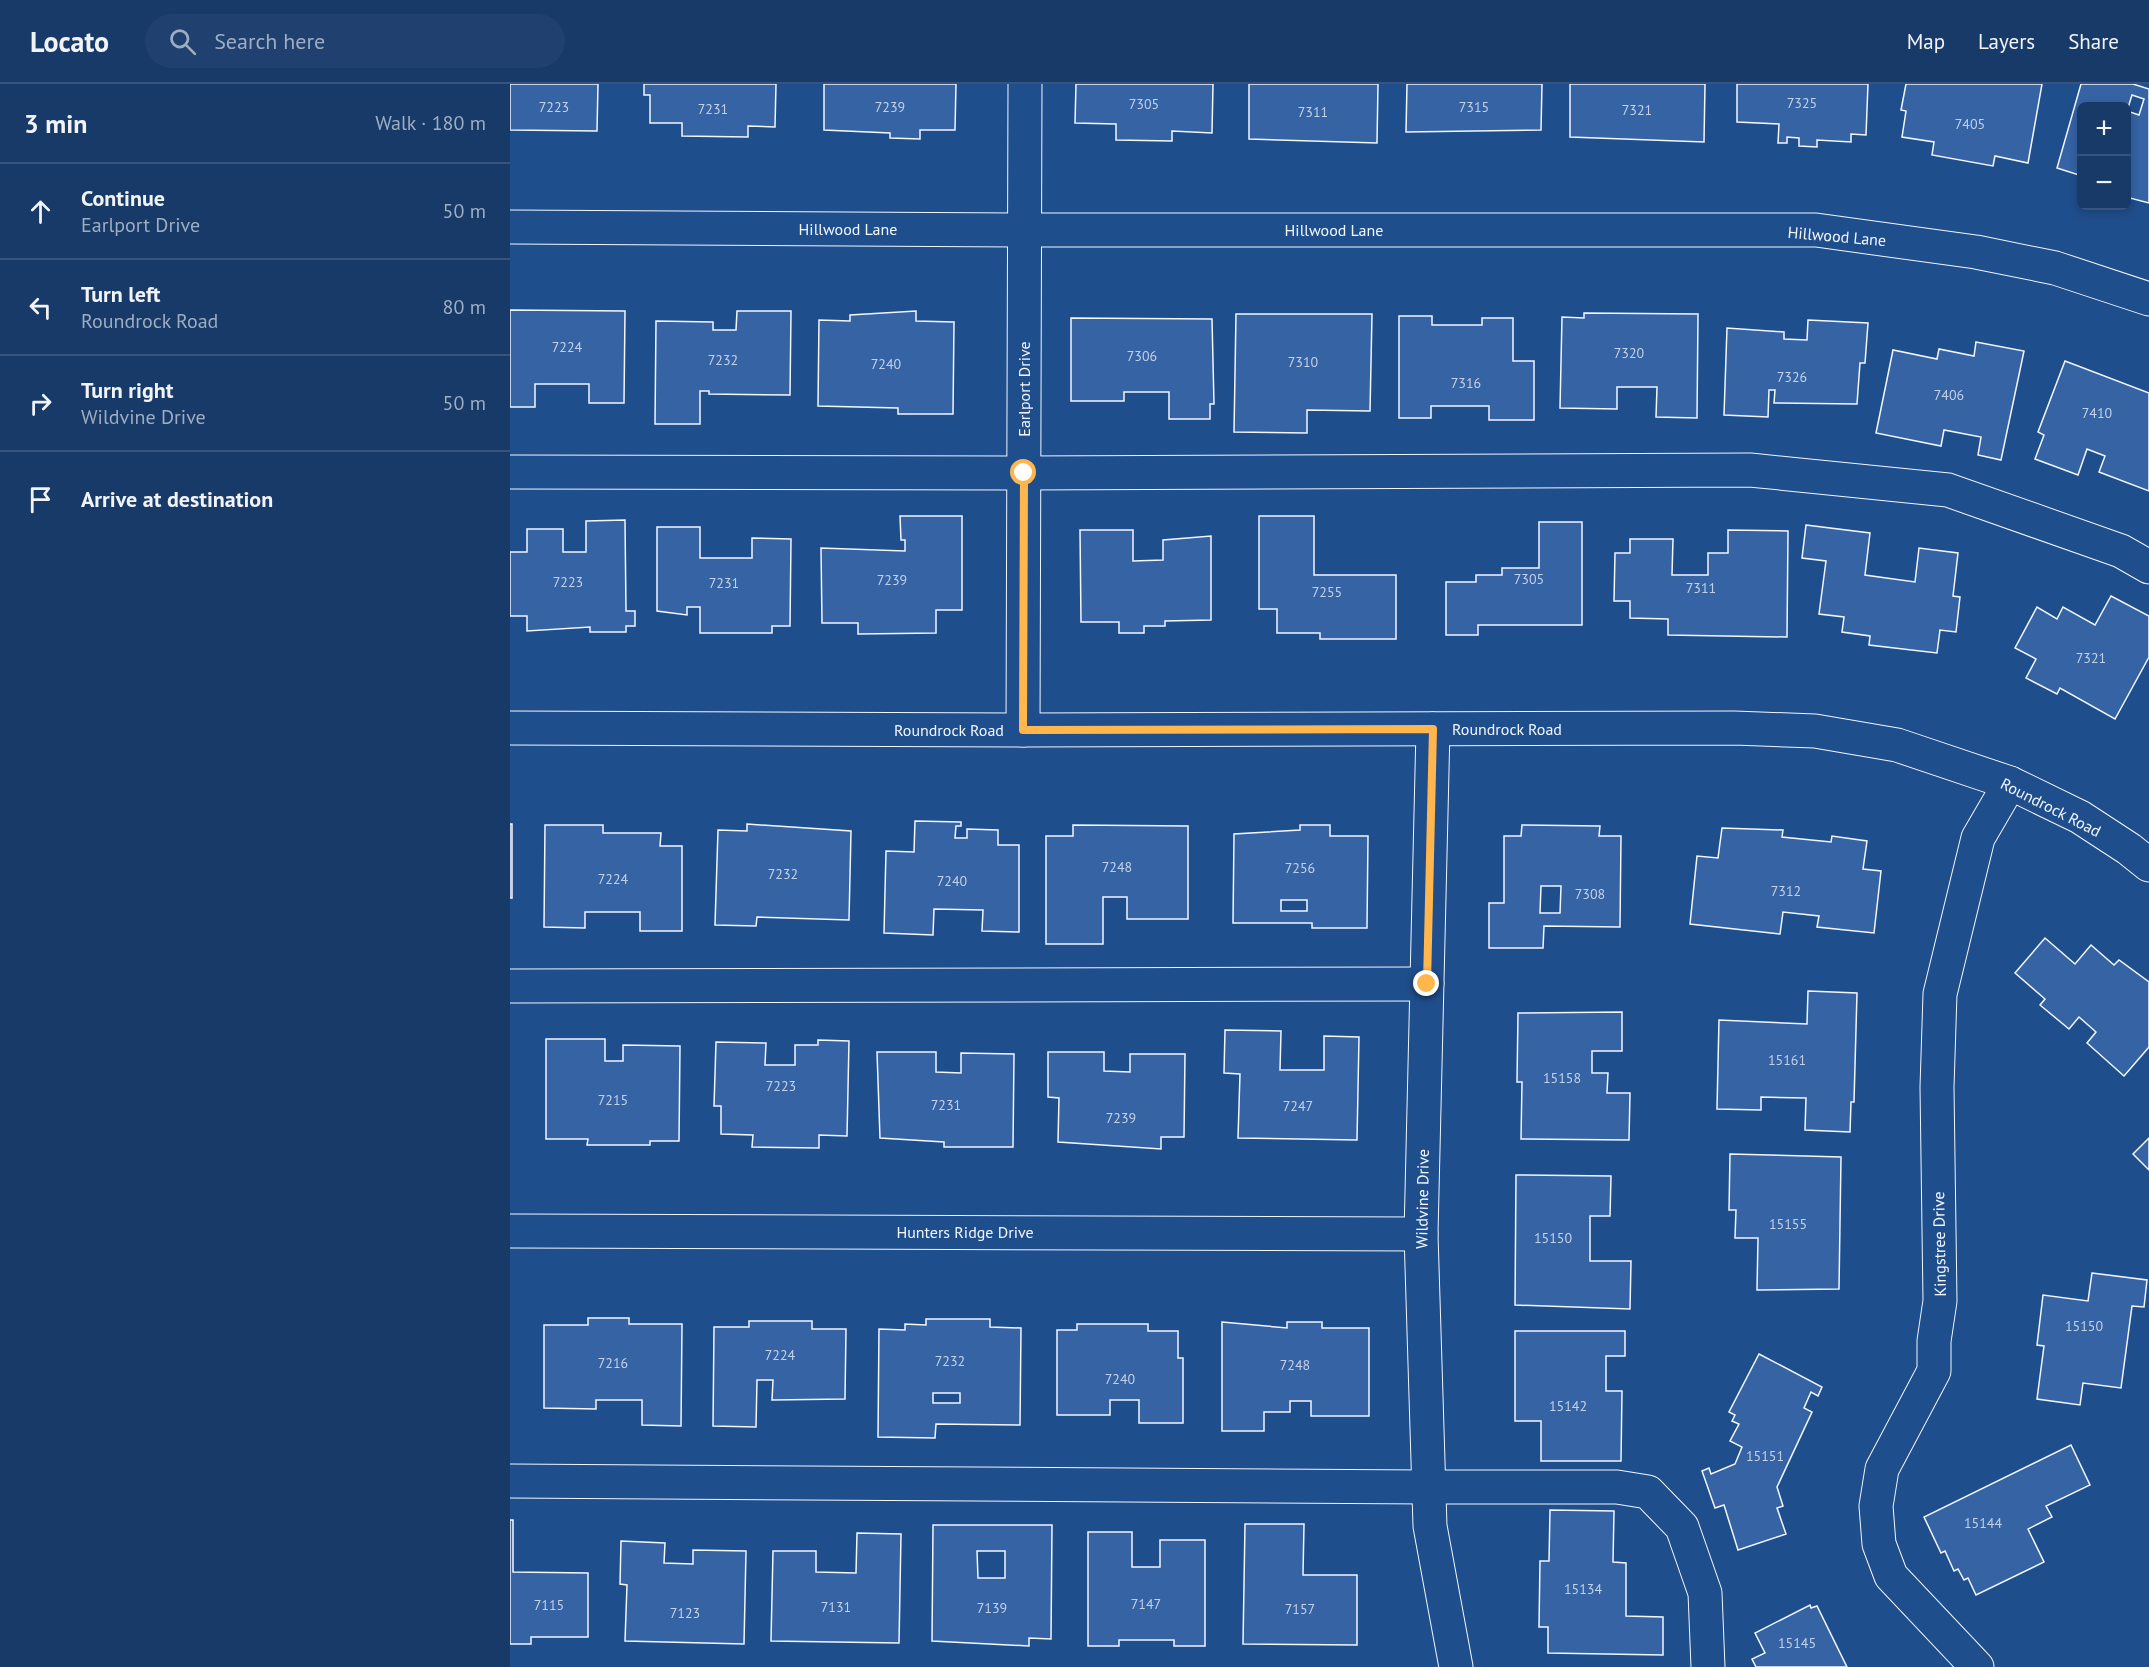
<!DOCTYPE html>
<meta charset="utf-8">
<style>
:root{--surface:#173a69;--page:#20416f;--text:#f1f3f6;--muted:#9eadc0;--line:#36547d}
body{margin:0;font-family:"PT Sans",sans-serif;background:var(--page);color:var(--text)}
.controls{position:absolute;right:18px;top:18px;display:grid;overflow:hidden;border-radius:9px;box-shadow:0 3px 9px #0003}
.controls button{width:54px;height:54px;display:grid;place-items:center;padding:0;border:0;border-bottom:2px solid var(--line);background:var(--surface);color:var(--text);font:30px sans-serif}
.stop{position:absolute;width:18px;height:18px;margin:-14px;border:4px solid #ffb74d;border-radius:50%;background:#fff}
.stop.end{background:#ffb74d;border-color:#fff;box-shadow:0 2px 6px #0008}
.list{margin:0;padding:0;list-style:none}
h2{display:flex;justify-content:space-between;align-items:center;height:78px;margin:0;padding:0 24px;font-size:26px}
h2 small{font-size:20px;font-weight:400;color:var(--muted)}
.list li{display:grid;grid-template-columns:39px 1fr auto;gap:18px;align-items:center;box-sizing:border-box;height:96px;padding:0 24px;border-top:2px solid var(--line)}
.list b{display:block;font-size:22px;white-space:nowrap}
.list p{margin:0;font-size:20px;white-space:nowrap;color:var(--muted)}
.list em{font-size:20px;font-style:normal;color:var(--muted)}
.icon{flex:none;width:33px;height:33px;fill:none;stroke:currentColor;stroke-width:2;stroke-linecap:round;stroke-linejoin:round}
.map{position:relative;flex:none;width:1639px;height:1583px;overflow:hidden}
header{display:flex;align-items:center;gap:36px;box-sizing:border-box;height:84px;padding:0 30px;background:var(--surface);border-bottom:2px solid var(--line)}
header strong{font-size:28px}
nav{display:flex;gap:33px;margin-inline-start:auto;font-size:21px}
.search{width:420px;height:54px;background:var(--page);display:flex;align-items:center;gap:15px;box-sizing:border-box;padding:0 21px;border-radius:33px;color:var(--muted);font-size:22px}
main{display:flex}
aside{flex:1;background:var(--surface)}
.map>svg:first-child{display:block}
.building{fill:#3563a3;stroke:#f2f6ff;stroke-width:1.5;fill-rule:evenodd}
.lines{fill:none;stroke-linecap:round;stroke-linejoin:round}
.minor-casing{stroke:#f2f6ff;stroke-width:35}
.minor{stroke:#1f4e8c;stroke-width:33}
.route{stroke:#ffb74d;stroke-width:8}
.labels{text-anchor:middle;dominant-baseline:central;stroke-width:4.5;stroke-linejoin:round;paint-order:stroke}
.number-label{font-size:14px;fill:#c3d1e8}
.street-label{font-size:16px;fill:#f2f6ff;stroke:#1f4e8c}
</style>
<header>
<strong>Locato</strong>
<div class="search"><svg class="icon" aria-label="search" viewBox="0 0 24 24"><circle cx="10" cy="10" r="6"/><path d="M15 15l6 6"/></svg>Search here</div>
<nav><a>Map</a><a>Layers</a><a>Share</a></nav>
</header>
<main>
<aside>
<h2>3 min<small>Walk · 180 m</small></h2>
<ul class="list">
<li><svg class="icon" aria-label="ahead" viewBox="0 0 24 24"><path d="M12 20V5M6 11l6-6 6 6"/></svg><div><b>Continue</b><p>Earlport Drive</p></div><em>50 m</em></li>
<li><svg class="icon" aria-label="left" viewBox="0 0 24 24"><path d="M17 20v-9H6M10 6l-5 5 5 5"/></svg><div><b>Turn left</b><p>Roundrock Road</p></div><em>80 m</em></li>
<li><svg class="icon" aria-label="right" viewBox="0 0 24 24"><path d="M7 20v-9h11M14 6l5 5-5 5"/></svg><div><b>Turn right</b><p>Wildvine Drive</p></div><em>50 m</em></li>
<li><svg class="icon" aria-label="arrive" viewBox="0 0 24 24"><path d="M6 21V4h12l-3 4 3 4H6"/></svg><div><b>Arrive at destination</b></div></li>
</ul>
</aside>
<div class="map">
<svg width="1639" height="1583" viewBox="0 0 1639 1583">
<rect width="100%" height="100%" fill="#1f4e8c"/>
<g class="building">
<path d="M0,0h88l-1,47 -87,-1z"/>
<path d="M134,0h132l-1,43 -27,-1v11l-66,-1v-13h-32v-28h-6z"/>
<path d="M314,0h132l-1,46h-35v9l-30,-1v-5l-66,-3z"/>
<path d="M566,0h137l-1,49 -40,-2v10l-56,-1v-16l-41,-1z"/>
<path d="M739,0h129l-1,59 -128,-4z"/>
<path d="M897,0h135l-1,46 -135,2z"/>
<path d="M1060,0h135l-1,58 -134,-5z"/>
<path d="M1227,0h131l-2,51 -15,-1v8l-34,-2v7l-18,-1v-8l-12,-1v6h-9l1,-19 -42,-2z"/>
<path d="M1396,0h136l-14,79 -33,-7 -2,10 -61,-11 2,-13 -32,-5 4,-26 -5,-1z"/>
<path d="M1571,0h52l16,5v114l-23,-6v-91h-44v70l-25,-8zM1622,11l12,4 -5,16 -12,-4z"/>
<path d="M0,226l115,1 -1,92h-35v-19h-54v23h-25z"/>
<path d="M227,227h54l-1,84 -81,-1v-3h-9v33h-45l1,-103 57,1v8h23z"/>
<path d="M406,227v10l38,1 -1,92h-55v-6l-80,-2 1,-86 31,1v-6z"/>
<path d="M1074,229l114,1 -1,104 -41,-1 1,-30h-40v22l-57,-1 2,-91 22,1z"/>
<path d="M726,230h136l-2,97 -63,-1v23l-73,-1z"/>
<path d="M889,232h33v9h50v-7h31v43h21v59h-45v-14h-58v12h-32z"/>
<path d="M561,234l141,1 2,85h-4v15h-41v-27h-45v9h-53z"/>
<path d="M1298,236l60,3 -3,40h-5l-3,41 -83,-1 1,-13h-6l-1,27 -44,-2 3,-87 57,4v7l23,1z"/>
<path d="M1466,258l48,9 -23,109 -23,-5 3,-18 -37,-7 -3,16 -65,-13 17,-83 44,9 2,-10 35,7z"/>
<path d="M1555,277l84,32v98l-50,-19 6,-16 -18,-7 -9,26 -43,-16 9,-24 -6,-3z"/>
<path d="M390,432h62v94h-26v23l-78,1v-11h-36l-1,-75 84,3v-11h-4z"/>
<path d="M749,432h55v59h82v64h-76v-6h-43v-24h-18z"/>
<path d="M115,436l1,91h9v15h-9v6h-36v-5l-63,4v-15h-17v-64h17v-23h36v23h23v-31z"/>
<path d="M1029,438h43v103h-104v10h-32v-53h30v-7h26v-7h37z"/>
<path d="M1296,441l64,8 -5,42 50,7 4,-34 39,5 -5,43 7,1 -4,35 -16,-2 -3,23 -68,-8 1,-9 -28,-4 2,-15 -25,-3 7,-53 -24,-3z"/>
<path d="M147,443h43v31h52v-20l39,1 -1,87h-18v7h-72v-26h-13v8l-30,-4z"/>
<path d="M570,446h53v31l30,-1v-20l48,-4v84l-46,1v5h-21v7h-25v-11h-38z"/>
<path d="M1218,446l60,1 -1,106 -119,-2v-16l-38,-1v-17h-16l1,-48h15v-14h43l-1,36h36v-22h20z"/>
<path d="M1601,512l38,20v41l-34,62 -55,-31 -3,6 -31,-16 10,-19 -21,-11 22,-41 20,12 6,-12 32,18z"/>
<path d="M405,737l46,1v4h-5l-1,12h12v-9l31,1v15h21v87l-37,-1 1,-21 -49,-1 -1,26 -49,-2 2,-82 28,1z"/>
<rect x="0" y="740" width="2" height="74"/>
<path d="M237,740l104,7 -2,89 -92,-3 -1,9 -41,-1 3,-95 29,1z"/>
<path d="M35,741h58v8h58l-1,13h22v85h-42v-19h-55v16l-41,-1z"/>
<path d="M563,741l115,1v93h-61v-22h-24v47h-57v-108h27z"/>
<path d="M790,741h30v11h38l-1,92h-55v-5h-79l1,-89 66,-4zM771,816h26v11h-26z"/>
<path d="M1012,741l78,1 -1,10h22l-1,91 -76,-1 -1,22h-54v-45h15v-67h17zM1031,802h20l-1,27h-20z"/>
<path d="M1212,744l61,2 -1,7 49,5 1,-6 35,5 -4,28 18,2 -7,62 -57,-6 2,-11 -36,-4 -3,22 -90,-10 7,-68 21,2z"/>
<path d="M1535,854l30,26 16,-19 23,20 5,-5 30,22v65l-25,29 -37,-33 9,-11 -17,-15 -10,12 -29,-24 5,-6 -30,-26z"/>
<path d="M1298,907l49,2 -3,109h-3l-1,30 -45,-2 1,-32 -45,-1v13l-44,-1 2,-89 88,4z"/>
<path d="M1112,928v39h-30v22h16l-1,20h23l-1,47 -108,-1 1,-57h-5l1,-69z"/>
<path d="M715,946l56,1 -1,39h44v-34l35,1 -2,103 -119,-2 2,-64 -16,-1z"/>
<path d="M36,955h59v22h18v-16l57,1 -1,95h-29v4h-63l1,-6h-42z"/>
<path d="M308,956l31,1 -2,95 -28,-1v13l-67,-1 1,-12 -32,-1v-28h-7l2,-64 50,1 -1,22h30v-20h23z"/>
<path d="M367,968h59v20l25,1v-20l53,1 -1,93h-69v-5l-64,-4z"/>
<path d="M538,968h56v19l26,1v-18h55l-1,83h-23v12l-103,-7 1,-44 -11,-1z"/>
<path d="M1639,1054v32l-16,-16z"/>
<path d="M1220,1070l111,3 -2,132 -82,1 1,-52h-23l1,-28h-7z"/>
<path d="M1006,1091l95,1 -1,40h-20v45h41l-1,48 -115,-4z"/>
<path d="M1582,1189l55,7 -3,27 -12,-1 -11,82 -38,-5 -3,22 -43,-6 7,-53 -7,-1 6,-50 45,6z"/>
<path d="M78,1234h41v6h53l-1,102 -39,-1v-25h-46v9l-52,-1v-83h44z"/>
<path d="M416,1235h64v8l31,1 -1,97 -84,-1 -1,14 -57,-1 1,-108 26,1v-6l21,1zM423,1309h27v10h-27z"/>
<path d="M239,1237h63v8h34l-1,70 -73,1 1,-20h-16l-1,47 -43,-1 1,-99h35z"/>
<path d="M712,1238l65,6v-6h35v6h47v88h-58v-15h-21v11h-26v19h-42z"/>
<path d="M567,1240h71v7h30v27h5v65h-44v-23h-29v15h-53v-85h20z"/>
<path d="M1005,1247h110v25h-19v35h16l-1,70h-80v-40h-26z"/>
<path d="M1249,1270l63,33 -4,9 -7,-4 -7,16 8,4 -35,75 6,19 -6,2 9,26 -48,16 -14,-45 -9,3 -13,-37 7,-3 2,6 24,-10 7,-17 -12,-6 9,-17 -7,-3 3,-6 -6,-3z"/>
<path d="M1561,1361l19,40 -44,21 6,11 -24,12 16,33 -68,33 -8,-17 -4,2 -6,-11 -4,2 -9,-20 -4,2 -17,-36z"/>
<path d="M1040,1426l64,1 -1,51 13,1v53l37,1v38l-115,-2v-26h-9l1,-66h9z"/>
<path d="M0,1436h3v52l75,1v64h-57v7h-21z"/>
<path d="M735,1440h59l-1,51h54v70l-114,-1z"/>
<path d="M423,1441h119l-1,114 -22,-1v8l-97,-5zM467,1467h28v27h-27z"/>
<path d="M578,1448h44v35h28v-27h45v106h-31v-6h-55v6h-31z"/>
<path d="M347,1449l44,1 -2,109 -128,-2 2,-90h43v21l40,1z"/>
<path d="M111,1457l44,2 -1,20 29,1v-14l53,1 -2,93 -119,-3 2,-56 -7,-1z"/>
<path d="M1300,1521l1,3 6,-2 30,61h-91l-4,-8 13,-6 -10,-20z"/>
</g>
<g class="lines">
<defs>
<g id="minor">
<path d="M0,143l515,3h791l160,22 79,16 94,31"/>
<path d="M0,388l514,1 726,-3 198,20 173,61 28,16"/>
<path d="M0,644l513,2 711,-2 81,3 82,14 113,38 70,34 49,32 20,16"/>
<path d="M923,645l-12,505 9,292 26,141"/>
<path d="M513,646l2,-646"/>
<path d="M0,902l917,-2"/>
<path d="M0,1147l911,3"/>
<path d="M0,1397l917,6h190l31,5 34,35 23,66 3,74"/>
<path d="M1467,1583l-86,-91 -12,-32 -3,-38 6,-37 52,-98v-30l6,-40 -3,-214 3,-93 38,-156 32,-55"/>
</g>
</defs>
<use href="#minor" class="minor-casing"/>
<use href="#minor" class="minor"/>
</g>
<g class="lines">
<path class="route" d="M514,389l-1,257 410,-1 -6,255"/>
</g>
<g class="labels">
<g class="number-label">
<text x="1292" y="19">7325</text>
<text x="634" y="20">7305</text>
<text x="44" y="23">7223</text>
<text x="380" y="23">7239</text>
<text x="964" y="23">7315</text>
<text x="203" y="25">7231</text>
<text x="1127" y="26">7321</text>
<text x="803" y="28">7311</text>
<text x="1460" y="40">7405</text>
<text x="57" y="263">7224</text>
<text x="1119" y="269">7320</text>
<text x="632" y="272">7306</text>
<text x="213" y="276">7232</text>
<text x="793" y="278">7310</text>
<text x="376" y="280">7240</text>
<text x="1282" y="293">7326</text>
<text x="956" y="299">7316</text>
<text x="1439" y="311">7406</text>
<text x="1587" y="329">7410</text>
<text x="1019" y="495">7305</text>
<text x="382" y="496">7239</text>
<text x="58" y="498">7223</text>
<text x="214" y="499">7231</text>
<text x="1191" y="504">7311</text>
<text x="817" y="508">7255</text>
<text x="1581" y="574">7321</text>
<text x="607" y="783">7248</text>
<text x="790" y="784">7256</text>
<text x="273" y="790">7232</text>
<text x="103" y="795">7224</text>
<text x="442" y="797">7240</text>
<text x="1276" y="807">7312</text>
<text x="1080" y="810">7308</text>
<text x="1277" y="976">15161</text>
<text x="1052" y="994">15158</text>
<text x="271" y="1002">7223</text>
<text x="103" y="1016">7215</text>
<text x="436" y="1021">7231</text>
<text x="788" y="1022">7247</text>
<text x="611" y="1034">7239</text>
<text x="1278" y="1140">15155</text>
<text x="1043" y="1154">15150</text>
<text x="1574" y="1242">15150</text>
<text x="270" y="1271">7224</text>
<text x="440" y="1277">7232</text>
<text x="103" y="1279">7216</text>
<text x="785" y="1281">7248</text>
<text x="610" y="1295">7240</text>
<text x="1058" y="1322">15142</text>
<text x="1255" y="1372">15151</text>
<text x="1473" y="1439">15144</text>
<text x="1073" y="1505">15134</text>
<text x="636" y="1520">7147</text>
<text x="39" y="1521">7115</text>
<text x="326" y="1523">7131</text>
<text x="482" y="1524">7139</text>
<text x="790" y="1525">7157</text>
<text x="175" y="1529">7123</text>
<text x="1287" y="1559">15145</text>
</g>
<g class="street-label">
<text x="338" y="145">Hillwood Lane</text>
<text x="824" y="146">Hillwood Lane</text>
<text transform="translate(1327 152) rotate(5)">Hillwood Lane</text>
<text transform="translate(514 305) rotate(-90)">Earlport Drive</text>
<text x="997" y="645">Roundrock Road</text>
<text x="439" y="646">Roundrock Road</text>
<text transform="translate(1541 723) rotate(27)">Roundrock Road</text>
<text transform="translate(912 1115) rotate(-89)">Wildvine Drive</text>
<text x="455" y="1148">Hunters Ridge Drive</text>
<text transform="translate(1429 1160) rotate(-91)">Kingstree Drive</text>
</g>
</g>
</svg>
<div class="controls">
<button>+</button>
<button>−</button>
</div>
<div class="stop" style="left:514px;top:389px"></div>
<div class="stop end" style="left:917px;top:900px"></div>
</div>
</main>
